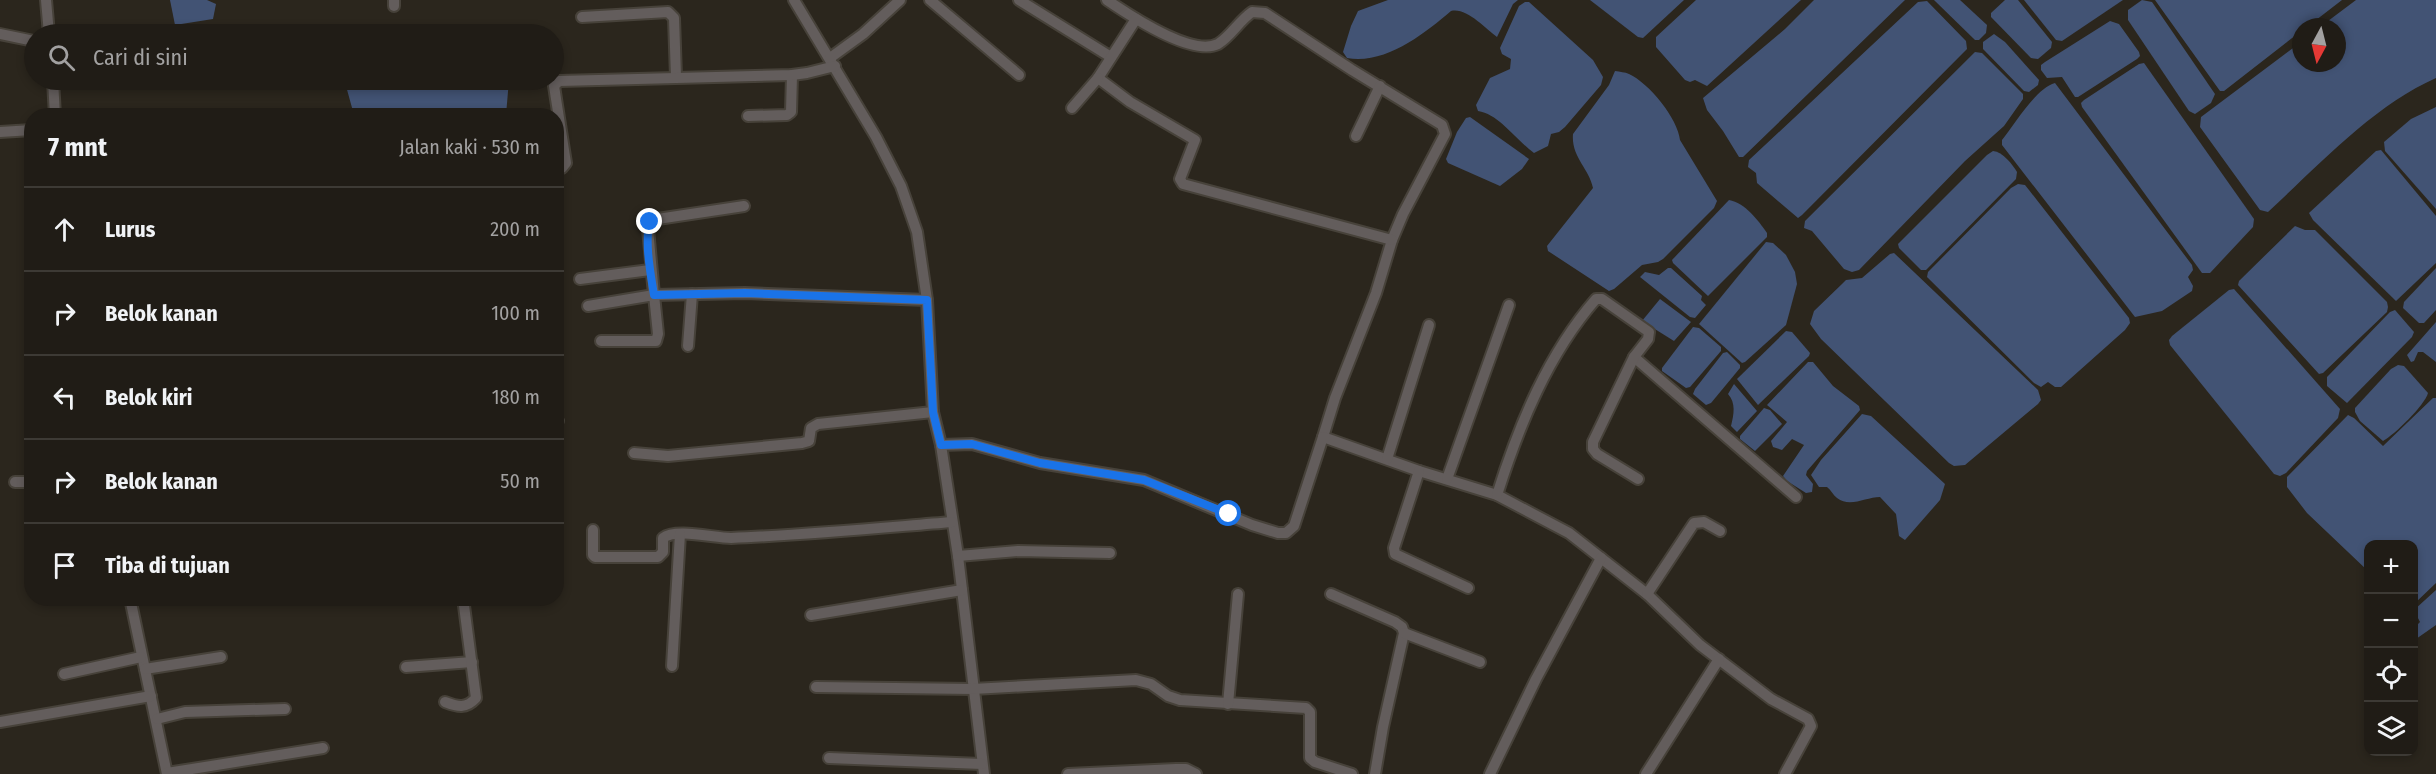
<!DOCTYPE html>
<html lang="id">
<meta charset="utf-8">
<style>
:root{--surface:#201c16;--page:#28251f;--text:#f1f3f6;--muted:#a2a1a1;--line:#3d3a35}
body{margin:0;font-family:"Fira Sans Condensed",sans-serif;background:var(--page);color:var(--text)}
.controls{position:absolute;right:18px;bottom:18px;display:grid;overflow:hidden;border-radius:12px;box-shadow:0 3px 9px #0003}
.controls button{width:54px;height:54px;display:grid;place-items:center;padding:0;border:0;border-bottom:2px solid var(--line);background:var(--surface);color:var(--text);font:30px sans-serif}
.compass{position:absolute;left:2292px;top:18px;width:54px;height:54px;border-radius:50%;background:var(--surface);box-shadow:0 3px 9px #0003;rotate:187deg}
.stop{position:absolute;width:18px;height:18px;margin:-14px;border:4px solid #1a73e8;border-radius:50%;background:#fff}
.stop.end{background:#1a73e8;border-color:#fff;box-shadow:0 2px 6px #0008}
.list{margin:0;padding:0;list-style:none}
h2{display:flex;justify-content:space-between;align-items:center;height:78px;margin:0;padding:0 24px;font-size:26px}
h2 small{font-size:20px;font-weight:400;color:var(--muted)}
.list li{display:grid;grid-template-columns:39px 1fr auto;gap:18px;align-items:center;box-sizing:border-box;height:84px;padding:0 24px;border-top:2px solid var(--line)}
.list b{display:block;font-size:22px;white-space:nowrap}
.list em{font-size:20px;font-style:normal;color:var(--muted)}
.icon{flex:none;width:33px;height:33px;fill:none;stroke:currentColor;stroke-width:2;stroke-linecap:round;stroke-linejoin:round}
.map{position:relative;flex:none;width:2436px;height:774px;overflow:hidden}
.search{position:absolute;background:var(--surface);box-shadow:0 3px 9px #0003;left:24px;top:24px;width:540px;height:66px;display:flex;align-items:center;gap:15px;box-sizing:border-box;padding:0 21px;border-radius:33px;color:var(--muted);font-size:22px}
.panel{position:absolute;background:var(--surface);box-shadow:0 3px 9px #0003;left:24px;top:108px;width:540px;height:498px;border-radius:24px}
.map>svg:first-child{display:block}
.water{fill:#425374}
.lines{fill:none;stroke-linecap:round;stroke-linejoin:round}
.minor-casing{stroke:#47423a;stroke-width:14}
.minor{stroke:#635d5c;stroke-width:10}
.route{stroke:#1a73e8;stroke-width:8}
</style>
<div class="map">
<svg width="2436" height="774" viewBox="0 0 2436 774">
<rect width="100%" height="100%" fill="#2b261d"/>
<g class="water">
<path d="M170,0h37l9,4 -3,15 -38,6z"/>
<path d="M1388,0h130l-5,4 -16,33c-12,-9 -31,-30 -46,-26 -27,23 -66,54 -104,47l-4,-6 8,-26 7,-15z"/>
<path d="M1590,0h94l-41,38 -5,-1z"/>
<path d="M1696,0h105l-94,86 -12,-6 -5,2 -5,-2 -29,-33v-10z"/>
<path d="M1814,0h91l-162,157h-4l-16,-26 -16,-21 -4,-12 82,-69z"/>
<path d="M1934,0h26l27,25 -1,8 -7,7h-4z"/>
<path d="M2005,0h13l34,42 -1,6 -13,11 -7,-1 -40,-41v-4z"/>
<path d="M2024,0h99l-61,41 -6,-1z"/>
<path d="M2142,0l10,2 63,92 -4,9 -16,11 -6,-3 -61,-91v-10z"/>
<path d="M2155,0h187l-35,27h-6v4l-77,60h-4z"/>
<path d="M2356,0h80v78c-63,28 -117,87 -168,134l-8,-2 -60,-83 1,-10 100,-75v21h36v-36h-17z"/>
<path d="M1927,1l39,40 1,8 -165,166 -4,3 -41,-35 -1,-10 -8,-6 1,-7 169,-158z"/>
<path d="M1525,2h4l64,58 10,17 -2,8 -36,42 -6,5 -8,2 -3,12 -14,7c-18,-13 -35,-39 -56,-42l-2,-6 14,-27 20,-9 1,-10 -9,-5 -2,-6 19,-42z"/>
<path d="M2110,21l9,3 20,28 1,4 -3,3 -59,38h-3l-13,-20 -15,1 -6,-8v-5l4,-3z"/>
<path d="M1994,34l11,8 34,38 -1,5 -9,7 -5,-1 -41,-42v-7z"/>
<path d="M1975,52l7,1 41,41v5l-19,27 -39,35 -106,109 -7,2 -8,-3 -32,-38 -8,-3 1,-7z"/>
<path d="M2144,63l110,156 -1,8 -43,46h-8l-120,-166 -1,-4 3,-3 55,-36z"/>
<path d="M1615,71c5,1 10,1 14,3 20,9 49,45 51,66l37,61 -3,7 -51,51 -5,3 -16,3 -28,24 -5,2 -61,-40 -1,-5 46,-58c-4,-20 -22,-31 -20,-54l36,-49z"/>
<path d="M368,80h53l5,5 20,-5h63l-3,35h-152l-8,-29z"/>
<path d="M2055,83l137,182 1,5 -5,7 5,9 -1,5 -30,20 -27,6 -133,-172v-5c13,-16 33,-51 53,-57z"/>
<path d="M2436,107v102l-51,-58 -1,-9 27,-23z"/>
<path d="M1470,117l59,42 -7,10 -22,17 -52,-23 -2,-4 11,-27 9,-14z"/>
<path d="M2381,150l55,66v47l-40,38 -83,-81 -4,-7 67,-62z"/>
<path d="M1993,151c10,1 19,13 24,21l-1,7 -90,91h-5l-22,-22 -1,-4 89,-89z"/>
<path d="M2018,184l7,1 4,5 100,128 1,5 -5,7 -64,57h-6l-7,-5 -7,5 -7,-4 -107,-106 1,-5 83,-84z"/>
<path d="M1729,200c16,3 29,20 38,33v4l-59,59 -35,-33 -1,-3z"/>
<path d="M2295,226l10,4h10l72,72 1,5 -1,5 -64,61 -4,1 -81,-89 1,-4z"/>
<path d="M1766,242l7,1 13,12 9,17 2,12 -11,41 -41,37 -3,1 -43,-39z"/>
<path d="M1894,253l144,137 3,10 -3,4 -73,61 -11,1 -5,-3 -128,-124 -11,-15 4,-13 28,-27 4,-4 16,-2 28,-24z"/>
<path d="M1668,268h3l31,28 -1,4 5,5 -11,13 -5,-1 -50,-40 5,-5 14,3z"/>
<path d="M2436,268v42l-12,13h-5l-16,-15 1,-6z"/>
<path d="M2234,289l106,120 -2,9 -52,55 -6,3 -6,-2 -104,-129 -1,-5 3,-4 57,-46z"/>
<path d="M1660,299l31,23 -17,19 -32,-20z"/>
<path d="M2395,310l19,22 -2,5 -65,66 -20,-17v-9l63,-65z"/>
<path d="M2436,322v40l-13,-10h-5l-4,9 -3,1 -4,-7z"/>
<path d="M1693,327l6,1 22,19v4l-31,36 -4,1 -24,-17v-3z"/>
<path d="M1786,331l6,1 18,21 -1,3 -51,49 -21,-26z"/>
<path d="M1727,352l13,13v3l-29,35 -5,2 -13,-11 2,-5 28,-36z"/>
<path d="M1808,362h5l20,24 26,20 1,4 -53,61 -1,4 7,9 -1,8 -6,1 -19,-12 -4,-5 21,-31 -12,-6 -10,11 -9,-3 -2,-6 16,-19 -20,-17z"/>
<path d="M2398,365l6,1 24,27c-3,12 -34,42 -45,48l-23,-20 -5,-9v-4l36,-39z"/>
<path d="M1734,384l23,27 -20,21 -6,-6c3,-12 5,-23 -3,-32z"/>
<path d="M2433,398h3v185l-22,21v-60h-46v27l-61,-58 -20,-26v-10l61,-62 6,3 29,28z"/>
<path d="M1764,408l6,2 12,14 -27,27 -15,-12v-3z"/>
<path d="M1862,414l9,2 74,68 -5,16 -35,40 -6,-4 -3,-22 -16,-17c-14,0 -30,11 -43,1 -4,-3 -6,-8 -10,-11h-8l-8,-12 10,-15z"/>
<path d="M2436,590v35l-20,14 -2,-3v-8l6,-6 -6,-12z"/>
</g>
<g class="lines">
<defs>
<g id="minor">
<path d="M46,0l3,34"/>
<path d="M794,0l82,137 25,49 16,46 10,68 6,112 8,33 17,111 26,218"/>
<path d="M930,0l89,75"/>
<path d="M1019,0l92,57"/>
<path d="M1107,0c22,15 85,57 111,44 13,-8 21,-23 34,-32l13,1 87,57 90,55 3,9 -42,80 -11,26 -16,53 -41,105 -12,39"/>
<path d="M394,6v-6"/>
<path d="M582,17l86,-5 6,6 2,59"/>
<path d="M1136,19l-38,59 32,24 65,38 -15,39 3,5 209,56"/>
<path d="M0,34l34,7"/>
<path d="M830,58l33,-24 37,-34"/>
<path d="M53,80l2,36"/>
<path d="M1072,108l26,-30"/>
<path d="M748,116l39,-1 4,-3 1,-37"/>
<path d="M0,132l32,-2"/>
<path d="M1356,136l24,-50"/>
<path d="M556,169l6,-1 4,-5 -12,-77 5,-5 233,-6 15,-2 28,-7"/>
<path d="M744,206l-93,14 -3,9 6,66 91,-2 182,7"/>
<path d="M580,279l70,-9"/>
<path d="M588,306l66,-11 4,39 -2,7h-55"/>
<path d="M688,346l4,-52"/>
<path d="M1634,357l162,140"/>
<path d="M556,418l2,3"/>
<path d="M941,445l31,-1 68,19 104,17 108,45 26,8h8l8,-7 29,-89 96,34 78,24 72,38 78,61 53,51 71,54 37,20 3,7 -26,48"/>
<path d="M634,453l34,3 134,-13 7,-2 2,-13 7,-4 115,-12"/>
<path d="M1387,459l42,-134"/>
<path d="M1419,471l-25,77 1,6 73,34"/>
<path d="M1447,479l62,-174"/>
<path d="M15,482h17"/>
<path d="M1497,495c22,-70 51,-141 99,-196h6l47,33 -1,7 -14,18 -41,85v7l4,5 41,25"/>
<path d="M593,530v25l2,2h63l5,-5v-14c13,-10 51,0 68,0 74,-3 147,-10 221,-16"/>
<path d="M958,556l60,-5 92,2"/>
<path d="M1331,594l64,28 7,5 2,6 -21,94 -8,47"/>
<path d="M1647,594l47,-71 10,-1 16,9"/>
<path d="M130,598l37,176"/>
<path d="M811,615l151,-25"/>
<path d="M1404,633l76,29"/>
<path d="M672,666l8,-132"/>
<path d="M406,667l66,-5"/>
<path d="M145,669l76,-12"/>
<path d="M64,674l77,-17"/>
<path d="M816,687l157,2 163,-9 15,4 17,12 12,4 126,8 4,4v46l5,4 37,12"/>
<path d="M445,702c13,5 21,7 31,-4l-13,-100"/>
<path d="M1228,704l10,-110"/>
<path d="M157,719l28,-7 100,-3"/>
<path d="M0,722l151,-26"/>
<path d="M829,758l153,6"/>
<path d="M167,773l156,-25"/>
<path d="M1068,774l108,-5h10l10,5"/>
<path d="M1490,774l46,-95 65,-121"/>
<path d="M1646,774l73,-115"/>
</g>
</defs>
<use href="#minor" class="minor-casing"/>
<use href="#minor" class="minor"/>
</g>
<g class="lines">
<path class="route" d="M650,222c-6,19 1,54 4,73l91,-2 182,7 6,112 8,33 31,-1 68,19 104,17 85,34"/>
</g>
</svg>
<div class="controls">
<button>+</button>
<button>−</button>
<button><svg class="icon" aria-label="locate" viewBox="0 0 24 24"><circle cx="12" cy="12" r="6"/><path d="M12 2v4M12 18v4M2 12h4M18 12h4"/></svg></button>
<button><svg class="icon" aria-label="layers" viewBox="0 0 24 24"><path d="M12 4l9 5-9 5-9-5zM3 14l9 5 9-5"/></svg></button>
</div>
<svg class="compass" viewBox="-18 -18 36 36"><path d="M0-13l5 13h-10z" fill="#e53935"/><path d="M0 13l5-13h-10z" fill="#a2a1a1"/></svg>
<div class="stop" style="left:1229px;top:514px"></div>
<div class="stop end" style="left:650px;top:222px"></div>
<div class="search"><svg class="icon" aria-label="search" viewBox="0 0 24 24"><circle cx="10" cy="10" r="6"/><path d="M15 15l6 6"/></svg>Cari di sini</div>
<section class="panel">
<h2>7 mnt<small>Jalan kaki · 530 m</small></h2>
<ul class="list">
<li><svg class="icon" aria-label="ahead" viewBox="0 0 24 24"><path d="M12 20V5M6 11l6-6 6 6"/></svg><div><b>Lurus</b></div><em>200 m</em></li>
<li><svg class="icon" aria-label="right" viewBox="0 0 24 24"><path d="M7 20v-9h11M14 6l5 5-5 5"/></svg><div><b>Belok kanan</b></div><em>100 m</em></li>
<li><svg class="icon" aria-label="left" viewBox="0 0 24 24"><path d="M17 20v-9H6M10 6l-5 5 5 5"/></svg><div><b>Belok kiri</b></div><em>180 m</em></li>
<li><svg class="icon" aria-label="right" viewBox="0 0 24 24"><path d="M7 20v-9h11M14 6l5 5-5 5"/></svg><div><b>Belok kanan</b></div><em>50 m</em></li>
<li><svg class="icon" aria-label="arrive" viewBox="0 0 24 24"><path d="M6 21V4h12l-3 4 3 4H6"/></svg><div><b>Tiba di tujuan</b></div></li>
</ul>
</section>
</div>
